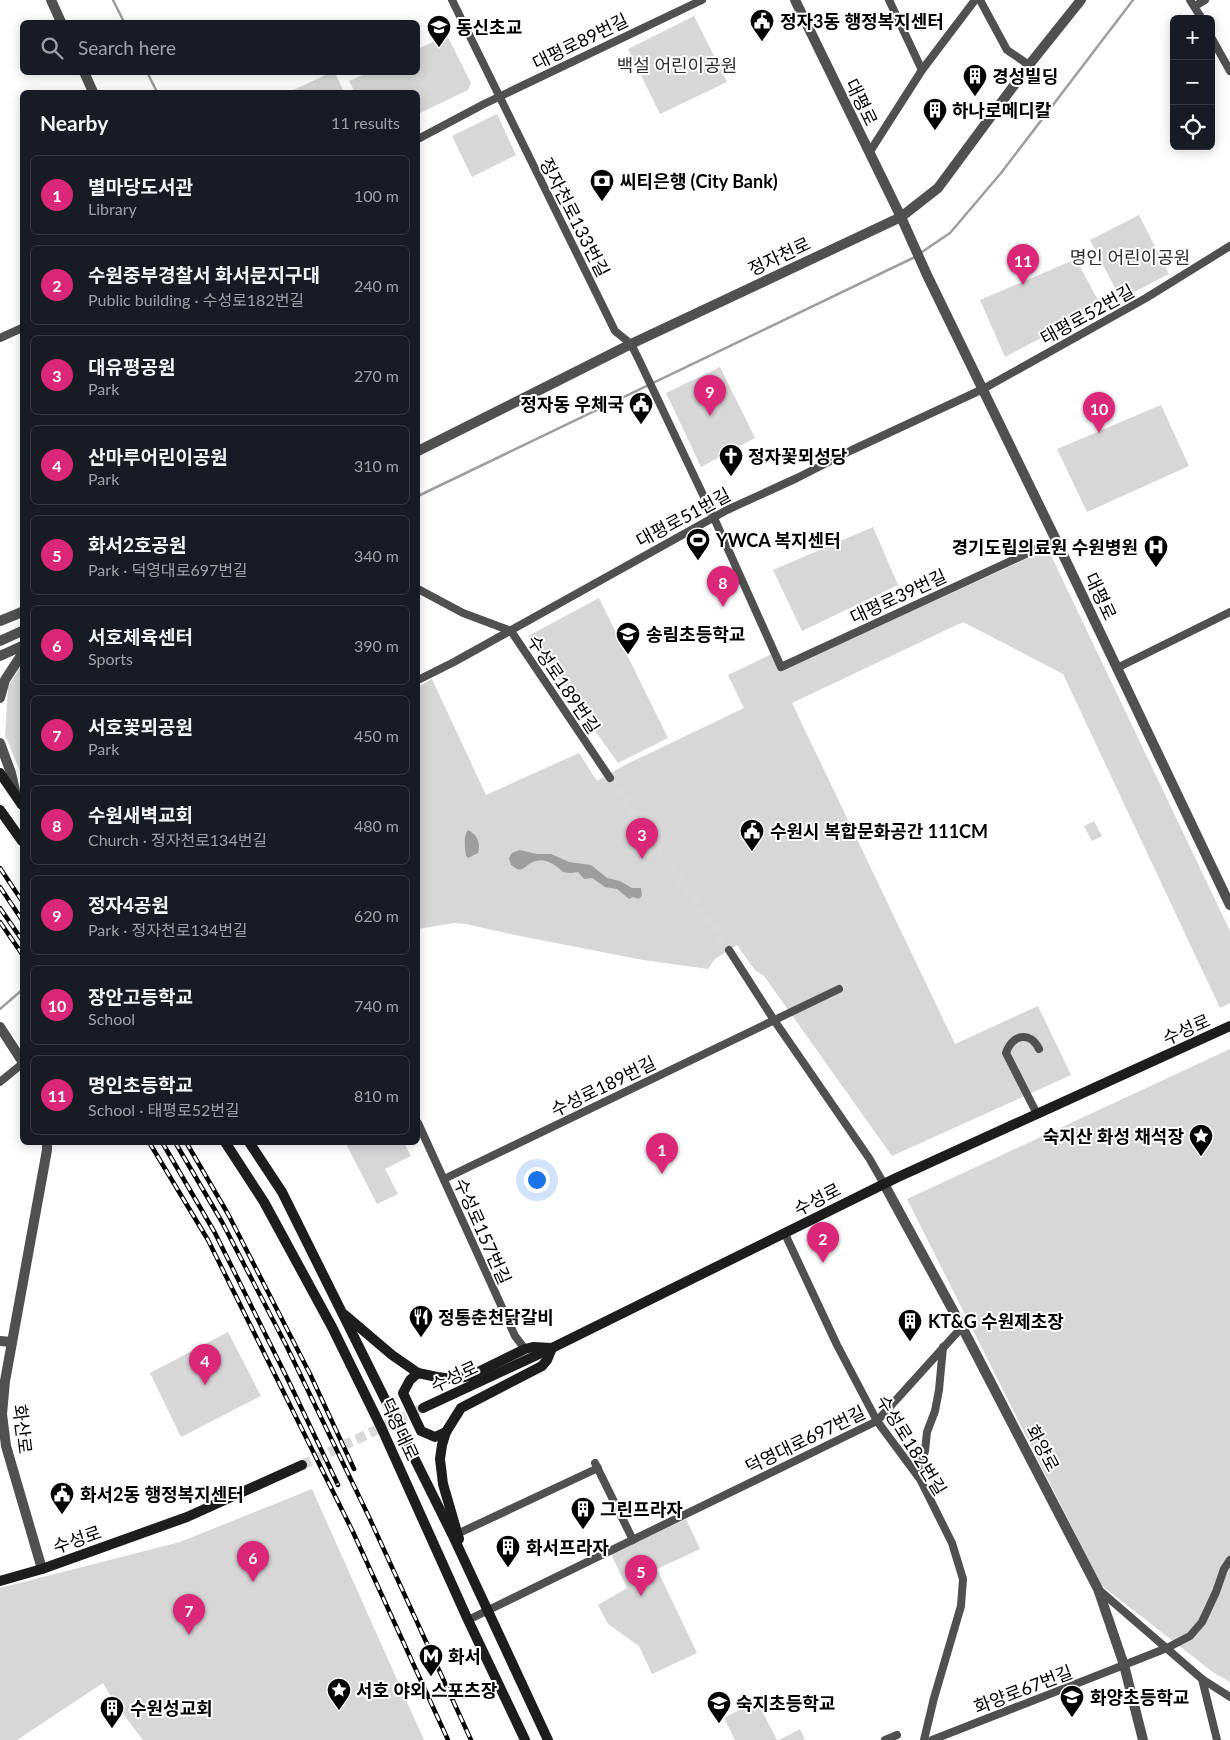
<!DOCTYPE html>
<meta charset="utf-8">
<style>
:root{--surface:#171b24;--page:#20242c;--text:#f1f3f6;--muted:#9ea1a6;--line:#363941;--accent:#db2777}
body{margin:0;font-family:Lato,"Noto Sans KR",sans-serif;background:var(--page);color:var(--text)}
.controls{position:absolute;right:15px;top:15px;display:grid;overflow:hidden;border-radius:8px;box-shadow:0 2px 12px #0003}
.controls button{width:45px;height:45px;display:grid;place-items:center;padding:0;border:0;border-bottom:1px solid var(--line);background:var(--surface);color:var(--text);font:25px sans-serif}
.you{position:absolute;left:536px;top:1179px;width:18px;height:18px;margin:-12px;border:4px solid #fff;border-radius:50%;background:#1a73e8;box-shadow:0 0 0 8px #1a73e833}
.badge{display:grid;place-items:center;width:32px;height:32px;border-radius:50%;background:var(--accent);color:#fff;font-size:16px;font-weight:700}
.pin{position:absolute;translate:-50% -41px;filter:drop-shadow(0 1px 2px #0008)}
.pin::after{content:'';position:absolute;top:26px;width:18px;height:15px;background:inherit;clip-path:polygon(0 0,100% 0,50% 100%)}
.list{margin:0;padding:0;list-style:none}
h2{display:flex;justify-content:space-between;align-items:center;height:65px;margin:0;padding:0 20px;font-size:21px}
h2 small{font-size:16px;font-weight:400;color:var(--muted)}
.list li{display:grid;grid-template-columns:32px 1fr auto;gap:15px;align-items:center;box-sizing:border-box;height:80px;margin:0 10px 10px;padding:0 10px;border:1px solid var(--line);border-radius:8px}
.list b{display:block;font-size:19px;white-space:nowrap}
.list p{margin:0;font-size:16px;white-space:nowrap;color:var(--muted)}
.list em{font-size:16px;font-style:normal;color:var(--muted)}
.icon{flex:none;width:28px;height:28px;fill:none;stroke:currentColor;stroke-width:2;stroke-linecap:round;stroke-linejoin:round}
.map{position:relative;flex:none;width:1230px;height:1740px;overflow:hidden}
.search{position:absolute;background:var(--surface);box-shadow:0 2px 12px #0003;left:20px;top:20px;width:400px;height:55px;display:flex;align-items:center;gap:12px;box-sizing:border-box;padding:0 18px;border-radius:8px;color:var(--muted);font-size:19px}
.panel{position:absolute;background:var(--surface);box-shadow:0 2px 12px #0003;left:20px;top:90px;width:400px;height:1055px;border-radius:8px}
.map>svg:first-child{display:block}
.green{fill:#d7d7d7}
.water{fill:#9e9e9e}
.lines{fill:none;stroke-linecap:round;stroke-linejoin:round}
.stream{stroke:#9e9e9e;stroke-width:2.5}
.minor-tunnel{stroke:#d9d9d9;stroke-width:8;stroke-dasharray:8 4;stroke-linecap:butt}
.secondary-tunnel{stroke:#d9d9d9;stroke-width:10;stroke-dasharray:10 5;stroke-linecap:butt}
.minor{stroke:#505050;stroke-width:8}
.tertiary{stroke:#505050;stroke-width:10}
.secondary{stroke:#1d1d1d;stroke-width:10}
.rail-casing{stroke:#000;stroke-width:4.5}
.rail{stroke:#fff;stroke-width:2.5;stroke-dasharray:8;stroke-linecap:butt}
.labels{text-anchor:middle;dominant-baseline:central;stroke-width:4;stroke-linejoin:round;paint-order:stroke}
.poi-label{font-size:18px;font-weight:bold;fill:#000;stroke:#fff;text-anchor:start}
.street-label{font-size:18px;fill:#000;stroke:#fff}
.park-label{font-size:18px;fill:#2e2e2e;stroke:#fff}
</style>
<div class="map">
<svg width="1230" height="1740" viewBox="0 0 1230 1740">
<rect width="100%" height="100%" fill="#fff"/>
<g class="green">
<path d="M694,16l33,66 -67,32 -32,-65z"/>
<path d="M447,35l24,48 -3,7 -50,24v-22h-63l-6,-11 18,-8 51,-1v-23z"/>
<path d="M332,72l3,1 9,19h-55z"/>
<path d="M497,114l19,41 -44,22 -20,-41z"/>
<path d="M1139,215l30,59 -48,25 -31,-59z"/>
<path d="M1076,259l25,47 -96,51 -25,-57z"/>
<path d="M720,367l35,71 -54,29 -35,-74z"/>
<path d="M1161,405l28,61 -102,46 -30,-63z"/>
<path d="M873,527l25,58 -96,46 -29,-61z"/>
<path d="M1048,549l182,382v72l-10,5 -157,-334 -100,-52 -171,81 163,341 83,-38 33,69 -179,81 -128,-180 -9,-6 -18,-25 -22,14 -7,10 -65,-9 -128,-25 -49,-11 -12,-1 -36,6v-242l14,-8 54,116 93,-42 18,28 28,-16 119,-57 -16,-33 44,-21 8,17z"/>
<path d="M599,598l69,140 -50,25 -90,-127z"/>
<path d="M22,664v60l-2,2 2,3v47l-17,-41 3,-48z"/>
<path d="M1094,821l8,15 -10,5 -8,-15z"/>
<path d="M1230,1049v633l-16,-9 -113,-88 -194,-386z"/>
<path d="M349,1143h55l7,13 -26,13 13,25 -21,10 -31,-60z"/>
<path d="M228,1332l33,64 -80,41 -31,-64z"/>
<path d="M312,1489l112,251h-281l-27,-35 -13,-22 -86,57h-17v-152l180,-46z"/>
<path d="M686,1519l14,30 -43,20 40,84 -45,21 -13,-28 -31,-22 -10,-19 29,-17 -16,-34z"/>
<path d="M757,1701l20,39h-42l-11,-22z"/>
<path d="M800,1729l5,11h-26z"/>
</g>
<g class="water">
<path d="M468,830c9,4 13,13 10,23l-10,5 -2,-2c-1,-7 -3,-21 2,-26z"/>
<path d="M520,850l17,4h14l18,8 22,3 16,13 13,3 12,7h9l1,7 -3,4 -6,-2 -4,2 -12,-10 -12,-2 -13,-9 -8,1 -6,-7 -8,1 -7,-1c-8,-8 -20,-16 -32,-9 -6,3 -7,8 -14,6l-6,-4 -2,-7 3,-5z"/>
</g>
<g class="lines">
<g class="stream">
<path d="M113,0l11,22"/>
<path d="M147,72l10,20"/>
<path d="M919,254l31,-21 51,-60 132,-173"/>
<path d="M418,496l497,-239"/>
<path d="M0,1009l22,-19"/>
</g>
<path class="minor-tunnel" d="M610,778l119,172"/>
<path class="secondary-tunnel" d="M302,1465l121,-57"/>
<g class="minor">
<path d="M452,0l163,331 16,13 8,16 75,158 67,149 275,-127"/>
<path d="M889,0l33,70"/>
<path d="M980,0l27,50 22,15"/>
<path d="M1190,0l12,19"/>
<path d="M1195,6l10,-6"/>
<path d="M1211,37l19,34"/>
<path d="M418,139l66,-35 218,-104"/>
<path d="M869,153l53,-83 53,-70"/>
<path d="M0,338l22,-10"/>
<path d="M418,589l45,24 48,18"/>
<path d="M511,631l99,147"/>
<path d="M1117,668l113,-56"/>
<path d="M418,680l36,-18 273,-152 70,-32 55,-28 131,-61 163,-91 84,-52"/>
<path d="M729,950l45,70 95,138 15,26"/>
<path d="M0,1082l22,-18"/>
<path d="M1037,1114l-31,-61c6,-18 24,-23 33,-4"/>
<path d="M418,1123l87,191 10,22 10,13"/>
<path d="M444,1179l395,-190"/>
<path d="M785,1234l52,111 40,76 43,58 32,64 11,36 -2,27 -27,92 -10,42"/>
<path d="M595,1463l38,77"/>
<path d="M918,1476l7,-25 2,-19 8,-21 4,-21 4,-43"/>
<path d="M455,1535l143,-67"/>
<path d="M1098,1589l104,90 28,18"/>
<path d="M468,1620l409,-199 85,-94"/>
<path d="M1202,1679l15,61"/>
<path d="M885,1740l12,-5"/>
<path d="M932,1740l192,-75 43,-17 23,-12 12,-14 14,-30 8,-23 6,-9"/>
</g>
<g class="tertiary">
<path d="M51,0l10,22"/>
<path d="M795,0l106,217 26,58 129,265 174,365"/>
<path d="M84,72l9,20"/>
<path d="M418,451l213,-107 270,-127 37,-29 91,-123 52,-65"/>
<path d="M0,621l22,-9"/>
<path d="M0,641l22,-10"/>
<path d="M0,656l22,-10"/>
<path d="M0,698l5,-18 17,-26"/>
<path d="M0,743l11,30 5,22"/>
<path d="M0,1027l22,34"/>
<path d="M884,1184l78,143 136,262 26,76 19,75"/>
<path d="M0,1341l12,1"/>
<path d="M42,1569l-36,-123 -4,-32 3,-33 42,-231v-8"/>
</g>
<g class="secondary">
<path d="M0,773l22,32"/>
<path d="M0,810l22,31"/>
<path d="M225,1142l39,60 68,125 49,100 87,193 57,120"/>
<path d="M249,1142l33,50 171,344 95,204"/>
<path d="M345,1315l47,40 26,18 19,4 16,2 17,-3 55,-27 8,-2 19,1 -5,12 -5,6 -81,42 -15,24 -4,13 -2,14 3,25 16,55"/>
<path d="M418,1373l-8,7 -7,13 18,38 14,6 11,-5"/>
<path d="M423,1408l129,-60 344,-170 334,-152"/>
<path d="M0,1581l42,-12 145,-52 115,-52"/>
</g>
<defs>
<g id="rail">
<path d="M0,868l22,33"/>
<path d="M0,887l22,33"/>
<path d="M0,908l22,32"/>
<path d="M0,922l22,32"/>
<path d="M149,1142l59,98 145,292 95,208"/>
<path d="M162,1142l53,91 75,151 48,101"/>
<path d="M175,1142l47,80 64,123 83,172 102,223"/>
<path d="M186,1142l42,72 82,160 44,95"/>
</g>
</defs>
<use href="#rail" class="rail-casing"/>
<use href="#rail" class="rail"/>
</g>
<defs>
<symbol id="civic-pin" viewBox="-11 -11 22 30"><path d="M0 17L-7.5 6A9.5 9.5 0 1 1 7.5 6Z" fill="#000" stroke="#fff"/><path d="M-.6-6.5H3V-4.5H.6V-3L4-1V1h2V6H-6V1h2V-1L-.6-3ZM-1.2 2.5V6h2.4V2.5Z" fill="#fff"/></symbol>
<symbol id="school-pin" viewBox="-11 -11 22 30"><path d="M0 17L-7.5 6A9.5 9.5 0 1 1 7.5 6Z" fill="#000" stroke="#fff"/><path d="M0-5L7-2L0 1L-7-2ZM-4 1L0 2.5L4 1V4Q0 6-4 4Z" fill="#fff"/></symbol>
<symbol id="building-pin" viewBox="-11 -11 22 30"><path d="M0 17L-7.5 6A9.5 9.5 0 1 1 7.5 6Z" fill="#000" stroke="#fff"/><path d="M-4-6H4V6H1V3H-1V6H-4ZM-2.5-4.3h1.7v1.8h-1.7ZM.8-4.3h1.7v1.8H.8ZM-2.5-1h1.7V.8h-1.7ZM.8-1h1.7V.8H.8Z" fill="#fff"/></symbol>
<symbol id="bank-pin" viewBox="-11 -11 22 30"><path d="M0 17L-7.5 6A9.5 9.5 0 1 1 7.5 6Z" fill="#000" stroke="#fff"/><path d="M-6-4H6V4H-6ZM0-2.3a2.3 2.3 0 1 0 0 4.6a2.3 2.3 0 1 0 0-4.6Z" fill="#fff"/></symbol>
<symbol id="church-pin" viewBox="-11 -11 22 30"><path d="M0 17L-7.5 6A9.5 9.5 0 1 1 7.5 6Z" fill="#000" stroke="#fff"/><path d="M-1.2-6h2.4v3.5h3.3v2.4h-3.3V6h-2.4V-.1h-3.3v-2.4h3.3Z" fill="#fff"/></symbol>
<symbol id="stadium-pin" viewBox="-11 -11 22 30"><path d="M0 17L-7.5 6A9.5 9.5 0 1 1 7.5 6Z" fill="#000" stroke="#fff"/><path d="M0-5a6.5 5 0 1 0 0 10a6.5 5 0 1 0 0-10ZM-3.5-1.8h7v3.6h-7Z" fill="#fff"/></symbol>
<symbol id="hospital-pin" viewBox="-11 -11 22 30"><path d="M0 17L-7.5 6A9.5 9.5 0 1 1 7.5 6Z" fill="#000" stroke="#fff"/><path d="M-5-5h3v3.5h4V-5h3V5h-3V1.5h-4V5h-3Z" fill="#fff"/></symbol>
<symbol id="sight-pin" viewBox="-11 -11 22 30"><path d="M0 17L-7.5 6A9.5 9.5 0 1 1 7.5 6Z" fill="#000" stroke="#fff"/><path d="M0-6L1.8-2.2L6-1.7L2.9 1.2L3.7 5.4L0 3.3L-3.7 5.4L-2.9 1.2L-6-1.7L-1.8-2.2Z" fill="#fff"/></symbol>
<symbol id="restaurant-pin" viewBox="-11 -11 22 30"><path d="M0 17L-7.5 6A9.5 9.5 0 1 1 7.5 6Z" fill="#000" stroke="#fff"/><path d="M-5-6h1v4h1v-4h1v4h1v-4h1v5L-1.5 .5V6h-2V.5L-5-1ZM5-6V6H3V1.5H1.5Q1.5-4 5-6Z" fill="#fff"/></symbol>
<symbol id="metro-pin" viewBox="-11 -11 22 30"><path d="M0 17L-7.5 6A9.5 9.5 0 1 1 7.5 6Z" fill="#000" stroke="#fff"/><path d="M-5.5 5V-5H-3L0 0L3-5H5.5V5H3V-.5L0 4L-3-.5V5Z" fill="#fff"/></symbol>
</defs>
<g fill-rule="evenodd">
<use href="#civic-pin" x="748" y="7" width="28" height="38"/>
<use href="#school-pin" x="425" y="13" width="28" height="38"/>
<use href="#building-pin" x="961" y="62" width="28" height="38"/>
<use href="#building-pin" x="921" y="96" width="28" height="38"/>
<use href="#bank-pin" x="588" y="167" width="28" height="38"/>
<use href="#civic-pin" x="627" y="390" width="28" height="38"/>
<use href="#church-pin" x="717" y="442" width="28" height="38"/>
<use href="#stadium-pin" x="684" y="526" width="28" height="38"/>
<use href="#hospital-pin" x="1142" y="533" width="28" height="38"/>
<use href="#school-pin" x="614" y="620" width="28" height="38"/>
<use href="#civic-pin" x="738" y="817" width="28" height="38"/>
<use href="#sight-pin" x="1187" y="1122" width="28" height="38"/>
<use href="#restaurant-pin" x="407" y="1303" width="28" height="38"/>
<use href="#building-pin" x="896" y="1307" width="28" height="38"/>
<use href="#civic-pin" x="48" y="1480" width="28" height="38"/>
<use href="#building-pin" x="569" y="1495" width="28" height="38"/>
<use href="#building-pin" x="494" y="1533" width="28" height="38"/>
<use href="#metro-pin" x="417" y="1642" width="28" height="38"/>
<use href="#sight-pin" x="325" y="1676" width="28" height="38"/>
<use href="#school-pin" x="1058" y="1683" width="28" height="38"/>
<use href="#school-pin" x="705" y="1689" width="28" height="38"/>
<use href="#building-pin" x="98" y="1694" width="28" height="38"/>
</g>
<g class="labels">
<g class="poi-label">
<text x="780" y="21">정자3동 행정복지센터</text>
<text x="456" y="27">동신초교</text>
<text x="992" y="76">경성빌딩</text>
<text x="952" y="110">하나로메디칼</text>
<text x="620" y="181">씨티은행 (City Bank)</text>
<text x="624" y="404" text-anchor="end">정자동 우체국</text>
<text x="748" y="456">정자꽃뫼성당</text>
<text x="716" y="540">YWCA 복지센터</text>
<text x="1138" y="547" text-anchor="end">경기도립의료원 수원병원</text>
<text x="646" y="634">송림초등학교</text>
<text x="770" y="831">수원시 복합문화공간 111CM</text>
<text x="1184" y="1136" text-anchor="end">숙지산 화성 채석장</text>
<text x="438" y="1317">정통춘천닭갈비</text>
<text x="928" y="1321">KT&amp;G 수원제초장</text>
<text x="80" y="1494">화서2동 행정복지센터</text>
<text x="600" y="1509">그린프라자</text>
<text x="526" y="1547">화서프라자</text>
<text x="448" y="1656">화서</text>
<text x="356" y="1690">서호 야외 스포츠장</text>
<text x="1090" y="1697">화양초등학교</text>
<text x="736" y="1703">숙지초등학교</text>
<text x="130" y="1708">수원성교회</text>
</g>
<g class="street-label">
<text transform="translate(580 41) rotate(-26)">대평로89번길</text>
<text transform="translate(862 102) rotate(64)">대평로</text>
<text transform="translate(575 217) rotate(63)">정자천로133번길</text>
<text transform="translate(779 256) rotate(-25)">정자천로</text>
<text transform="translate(1087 314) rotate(-29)">태평로52번길</text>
<text transform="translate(683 517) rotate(-28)">대평로51번길</text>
<text transform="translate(898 596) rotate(-25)">대평로39번길</text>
<text transform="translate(1101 596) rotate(65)">대평로</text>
<text transform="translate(564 684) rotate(56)">수성로189번길</text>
<text transform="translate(1186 1029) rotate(-24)">수성로</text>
<text transform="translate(603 1086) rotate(-26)">수성로189번길</text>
<text transform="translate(817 1199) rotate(-27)">수성로</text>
<text transform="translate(483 1231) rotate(66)">수성로157번길</text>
<text transform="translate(454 1376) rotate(-25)">수성로</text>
<text transform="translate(23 1429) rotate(83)">화산로</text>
<text transform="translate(400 1429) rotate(65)">덕영대로</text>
<text transform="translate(805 1439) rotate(-26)">덕영대로697번길</text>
<text transform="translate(912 1445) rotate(58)">수성로182번길</text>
<text transform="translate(1043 1448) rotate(62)">화양로</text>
<text transform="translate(77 1539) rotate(-19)">수성로</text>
<text transform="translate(1023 1689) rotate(-21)">화양로67번길</text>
</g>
<g class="park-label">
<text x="677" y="65">백설 어린이공원</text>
<text x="1130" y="257">명인 어린이공원</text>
</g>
</g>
</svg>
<div class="controls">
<button>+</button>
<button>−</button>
<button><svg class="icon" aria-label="locate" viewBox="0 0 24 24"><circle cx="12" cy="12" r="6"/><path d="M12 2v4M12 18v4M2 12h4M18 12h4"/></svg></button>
</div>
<div class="you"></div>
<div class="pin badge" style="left:662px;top:1174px">1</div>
<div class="pin badge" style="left:823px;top:1263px">2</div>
<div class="pin badge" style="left:642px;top:859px">3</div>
<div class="pin badge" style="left:205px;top:1385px">4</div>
<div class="pin badge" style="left:641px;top:1596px">5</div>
<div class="pin badge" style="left:253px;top:1582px">6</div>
<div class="pin badge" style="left:189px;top:1635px">7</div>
<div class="pin badge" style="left:723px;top:607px">8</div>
<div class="pin badge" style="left:710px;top:416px">9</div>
<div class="pin badge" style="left:1099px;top:433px">10</div>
<div class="pin badge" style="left:1023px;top:285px">11</div>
<div class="search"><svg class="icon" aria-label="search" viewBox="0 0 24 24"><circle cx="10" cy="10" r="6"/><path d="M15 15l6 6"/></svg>Search here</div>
<section class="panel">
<h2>Nearby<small>11 results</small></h2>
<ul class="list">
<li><span class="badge">1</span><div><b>별마당도서관</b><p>Library</p></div><em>100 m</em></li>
<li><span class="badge">2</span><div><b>수원중부경찰서 화서문지구대</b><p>Public building · 수성로182번길</p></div><em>240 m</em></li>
<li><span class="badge">3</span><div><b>대유평공원</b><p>Park</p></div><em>270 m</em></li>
<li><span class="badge">4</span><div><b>산마루어린이공원</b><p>Park</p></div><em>310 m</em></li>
<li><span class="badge">5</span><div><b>화서2호공원</b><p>Park · 덕영대로697번길</p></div><em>340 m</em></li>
<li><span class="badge">6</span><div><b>서호체육센터</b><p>Sports</p></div><em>390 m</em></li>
<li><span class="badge">7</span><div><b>서호꽃뫼공원</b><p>Park</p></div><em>450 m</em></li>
<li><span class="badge">8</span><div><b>수원새벽교회</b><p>Church · 정자천로134번길</p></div><em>480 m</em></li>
<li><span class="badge">9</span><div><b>정자4공원</b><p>Park · 정자천로134번길</p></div><em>620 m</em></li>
<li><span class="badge">10</span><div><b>장안고등학교</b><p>School</p></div><em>740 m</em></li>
<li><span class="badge">11</span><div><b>명인초등학교</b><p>School · 태평로52번길</p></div><em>810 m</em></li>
</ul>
</section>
</div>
